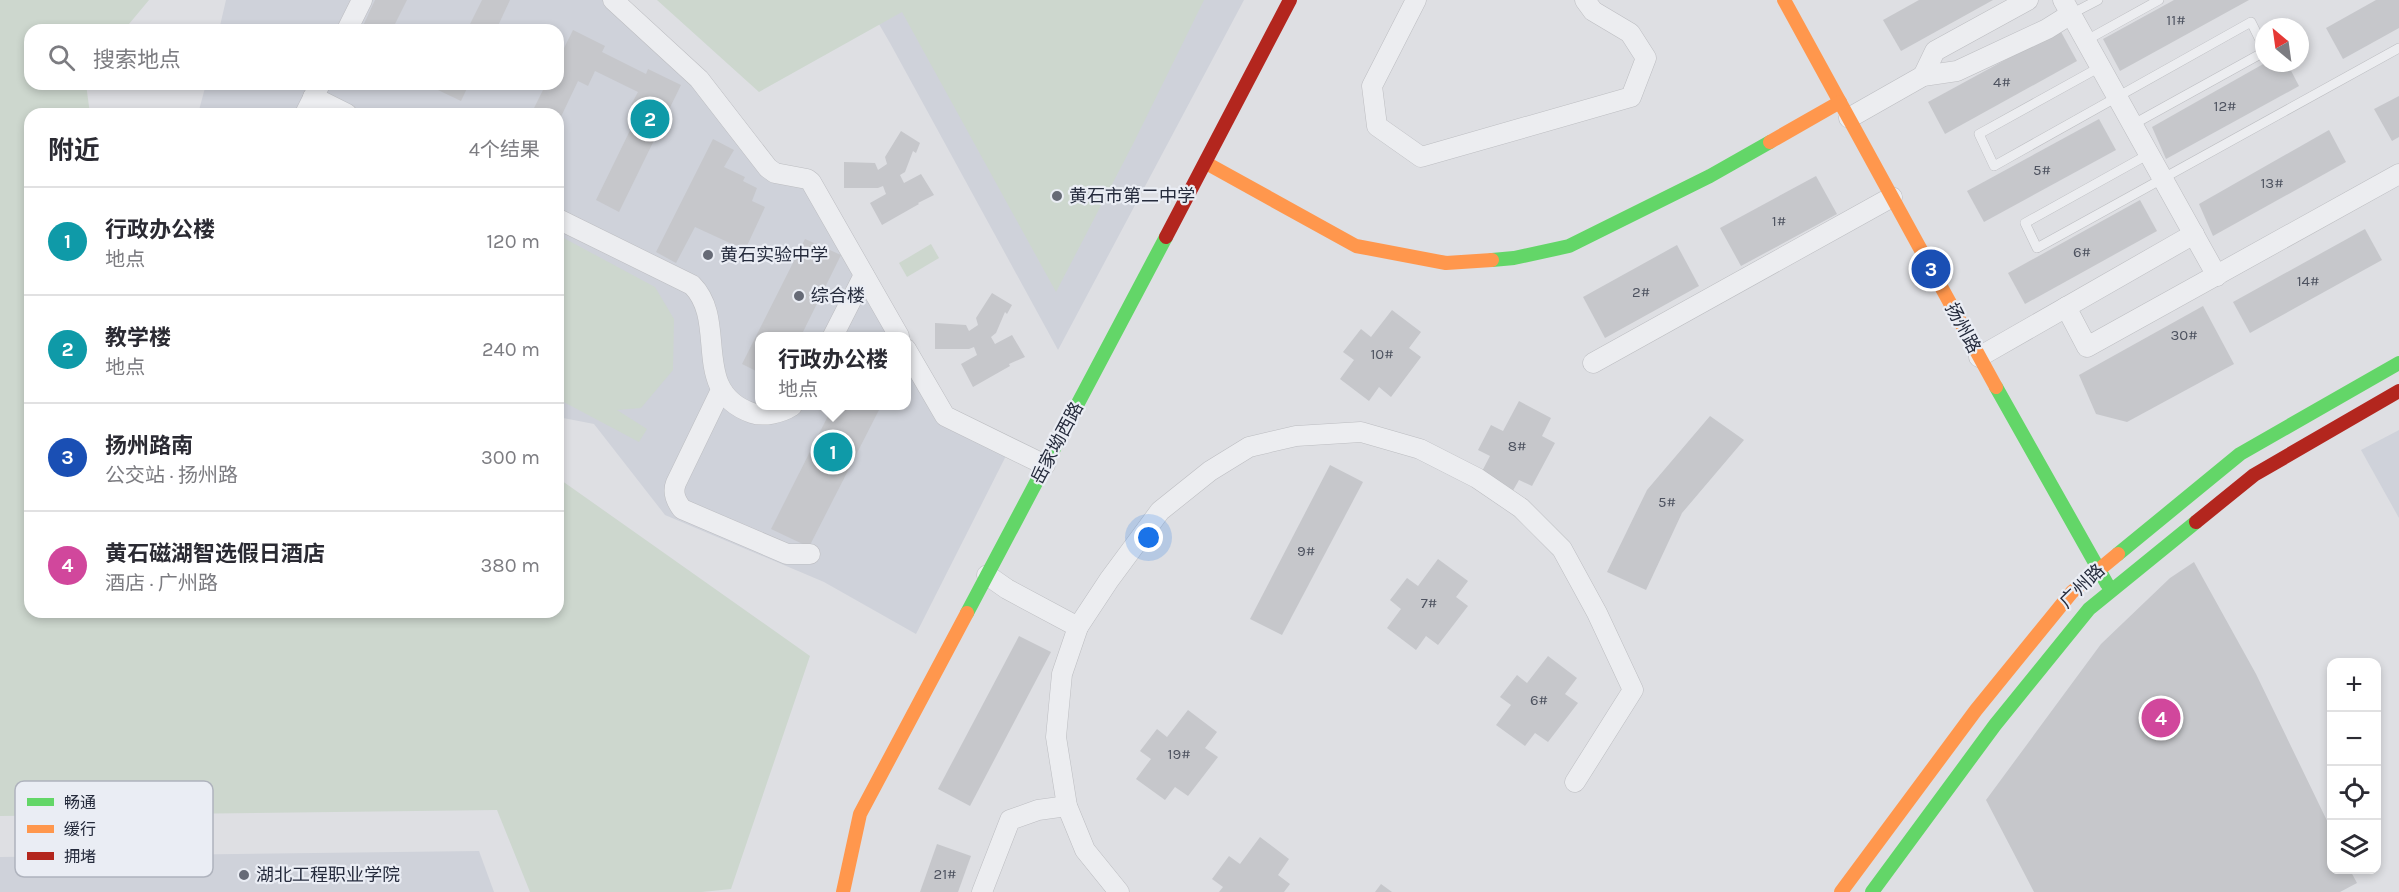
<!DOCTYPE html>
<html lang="zh">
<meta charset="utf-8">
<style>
:root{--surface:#fff;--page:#f7f7f7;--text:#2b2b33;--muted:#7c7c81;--line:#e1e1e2;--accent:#0b8043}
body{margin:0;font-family:Karla,"Noto Sans SC",sans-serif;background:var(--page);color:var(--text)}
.controls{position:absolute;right:18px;bottom:18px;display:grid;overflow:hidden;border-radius:12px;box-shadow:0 3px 9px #0003}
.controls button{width:54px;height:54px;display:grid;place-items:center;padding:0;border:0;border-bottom:2px solid var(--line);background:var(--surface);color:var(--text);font:30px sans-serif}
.compass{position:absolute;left:2255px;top:18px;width:54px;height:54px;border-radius:50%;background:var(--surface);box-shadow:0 3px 9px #0003;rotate:331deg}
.you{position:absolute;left:1149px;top:538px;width:21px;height:21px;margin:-15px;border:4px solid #fff;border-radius:50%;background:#1a73e8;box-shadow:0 0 0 9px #1a73e833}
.badge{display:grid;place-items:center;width:39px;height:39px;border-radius:50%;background:var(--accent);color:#fff;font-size:20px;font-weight:700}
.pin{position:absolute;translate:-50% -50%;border:3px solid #fff;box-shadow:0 2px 6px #0006}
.popup{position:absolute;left:755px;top:332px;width:156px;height:78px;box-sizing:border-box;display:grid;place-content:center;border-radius:12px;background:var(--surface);filter:drop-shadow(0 2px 4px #0005);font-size:20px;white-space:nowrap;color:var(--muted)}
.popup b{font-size:22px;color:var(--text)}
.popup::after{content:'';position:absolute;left:50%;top:100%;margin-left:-12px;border:12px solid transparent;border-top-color:var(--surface)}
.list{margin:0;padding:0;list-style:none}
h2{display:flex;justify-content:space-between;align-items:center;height:78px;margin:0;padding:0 24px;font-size:26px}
h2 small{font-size:20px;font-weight:400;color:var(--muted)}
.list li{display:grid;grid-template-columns:39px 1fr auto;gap:18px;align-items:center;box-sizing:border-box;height:108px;padding:0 24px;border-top:2px solid var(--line)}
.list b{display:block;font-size:22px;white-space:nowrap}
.list p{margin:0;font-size:20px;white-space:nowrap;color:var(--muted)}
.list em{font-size:20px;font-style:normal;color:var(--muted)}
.icon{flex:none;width:33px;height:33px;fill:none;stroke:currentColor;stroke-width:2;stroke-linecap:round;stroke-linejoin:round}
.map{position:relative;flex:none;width:2399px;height:892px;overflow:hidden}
.search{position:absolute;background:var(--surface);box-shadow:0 3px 9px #0003;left:24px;top:24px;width:540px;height:66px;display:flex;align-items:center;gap:15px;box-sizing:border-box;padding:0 21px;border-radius:18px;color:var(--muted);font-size:22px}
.panel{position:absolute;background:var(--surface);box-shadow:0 3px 9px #0003;left:24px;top:108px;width:540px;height:510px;border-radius:18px}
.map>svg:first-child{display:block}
.built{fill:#cfd2da}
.green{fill:#cdd7ce}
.building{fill:#c6c7cb}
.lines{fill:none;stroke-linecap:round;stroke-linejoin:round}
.lane-casing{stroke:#bcbdc1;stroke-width:10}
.street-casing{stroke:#bcbdc1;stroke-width:21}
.lane{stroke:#ecedf0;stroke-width:9}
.street{stroke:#ecedf0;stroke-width:20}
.fast{stroke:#63d668;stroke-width:14}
.slow{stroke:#ff974d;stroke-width:14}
.jam{stroke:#b3261e;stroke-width:14}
.poi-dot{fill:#666a76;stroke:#eaedf4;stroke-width:2}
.labels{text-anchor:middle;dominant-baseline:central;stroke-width:4.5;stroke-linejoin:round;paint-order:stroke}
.number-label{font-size:15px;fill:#4e5360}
.poi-label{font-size:18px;fill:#252b3c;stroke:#eaedf4;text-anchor:start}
.street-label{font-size:18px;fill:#252b3c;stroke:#eaedf4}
.key{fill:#eaedf4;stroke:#afb3bd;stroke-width:1.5}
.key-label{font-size:16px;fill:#252b3c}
</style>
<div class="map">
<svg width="2399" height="892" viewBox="0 0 2399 892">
<rect width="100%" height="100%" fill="#dedfe3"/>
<g class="built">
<path d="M226,0h395l154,162 36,12 94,162h-145v70h146l1,-67 41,71 64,34 -96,190 -92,-52 -159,-67 -71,-91 -36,-7v-303h-360l8,-30h352v-54h-339z"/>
<path d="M865,0h379l-186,350 -168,-307z"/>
<path d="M2399,430v88l-38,-68z"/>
<path d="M479,851l15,41h-494v-35z"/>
</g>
<g class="green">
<path d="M0,0h149l-25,30h-94v54h56l4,30h-60v498h528v-134l252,178 -79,233 -29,3h-172l-33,-82 -497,6z"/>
<path d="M657,0h547l-70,142 -78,150 -154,-280 -143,80z"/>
<path d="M558,235l97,52 19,32 -1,51 -32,38 -24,2 30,19 -8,13 -81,-43z"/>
<path d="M931,244l8,14 -32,19 -8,-14z"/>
</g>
<g class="building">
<path d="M375,0h32l-15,30h-31z"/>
<path d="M482,0h28l-14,30h-29z"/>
<path d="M1919,0h74l-92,51 -18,-31z"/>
<path d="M2174,0h75l-129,71 -17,-32z"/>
<path d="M2376,0h23v28l-56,31 -17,-31z"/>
<path d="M573,30l32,16 -3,6 44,22 2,-5 33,16 -62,127 -23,-12 44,-90 -9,-5 7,-13 -43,-21 -7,15 -10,-5 -20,42v-9h-27l15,-30h12v-24z"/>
<path d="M2060,30l17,31 -132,73 -17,-32z"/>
<path d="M2265,63h22l12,23 -133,73 -14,-32z"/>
<path d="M441,84h28l-8,17 -23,-11z"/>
<path d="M2399,96v41l-7,4 -18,-32z"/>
<path d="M2099,119l17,31 -132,72 -17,-31z"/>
<path d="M2329,130l17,32 -133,74 -14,-32z"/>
<path d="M901,131l19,12 -4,10 -3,-2 -8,21 -5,3 4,8 17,-9 13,21 -16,8 1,1 -37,21 -12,-22 16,-9 -3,-8 -5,2h-34v-26l31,1 3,7 9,-6 -2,-7z"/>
<path d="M713,139l21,11 -10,17 21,10 -2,4 14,7 -5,13 13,6 -20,43 -50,-23 -19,36 -20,-11z"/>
<path d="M1816,176l21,38 -96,52 -21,-38z"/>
<path d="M2140,200l17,31 -132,73 -17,-31z"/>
<path d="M2365,229l17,31 -132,73 -17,-31z"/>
<path d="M805,239l36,16 -40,81h-41v37l-18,-9z"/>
<path d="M1677,245l22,41 -94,52 -22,-41z"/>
<path d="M992,293l20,12 -5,9 -2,-2 -9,21 -5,4 4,7 17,-9 13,22 -16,7 1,2 -37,21 -12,-23 16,-9 -3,-8 -5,2h-34v-26l31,2 3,6 9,-6 -2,-7z"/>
<path d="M2203,306l31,58 -107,58 -31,-8 -17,-39z"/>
<path d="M1392,310l29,22 -12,16 12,9 -30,40 -12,-10 -10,14 -29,-22 14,-19 -11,-8 18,-23 10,8z"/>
<path d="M1519,401l32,17 -9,18 13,7 -23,43 -13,-6 -8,14 -32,-17 11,-21 -12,-6 13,-25 12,6z"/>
<path d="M833,406h48l-72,141 -38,-18z"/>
<path d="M1710,416l34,24 -62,73 -36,77 -39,-18 40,-82z"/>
<path d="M1330,465l33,17 -81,153 -32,-16z"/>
<path d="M1438,559l30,22 -12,16 12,9 -30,39 -12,-9 -10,14 -29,-22 14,-19 -11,-9 17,-22 11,8z"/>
<path d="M2194,562l62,112 76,157v39h18l7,13 -17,9h-306l-48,-92 115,-156 69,-66z"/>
<path d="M1019,636l32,16 -81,154 -32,-17z"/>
<path d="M1548,656l29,22 -12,16 13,9 -30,39 -13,-9 -10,13 -29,-21 15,-20 -11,-8 17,-22 10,8z"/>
<path d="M1188,710l29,22 -12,16 13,9 -30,39 -13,-9 -10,13 -29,-21 15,-20 -11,-8 17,-22 10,8z"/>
<path d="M1260,837l29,22 -11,16 12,9 -6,8h-65l4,-5 -11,-8 17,-23 11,8z"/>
<path d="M937,844l34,12 -13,36h-38z"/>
<path d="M1381,884l11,8h-17z"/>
</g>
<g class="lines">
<defs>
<g id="lane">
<path d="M2071,14l27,-14"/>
<path d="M2085,41l74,-41"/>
<path d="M2100,67l-121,67 15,32 257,-144 13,26"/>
<path d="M2132,125l132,-73"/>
<path d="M2149,154l-124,69 12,25 362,-200"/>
</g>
<g id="street">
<path d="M613,0l86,79 69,89 7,5 32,6 4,3 88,154"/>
<path d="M1416,0l-44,86 5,40 44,31 210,-60 15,-39 -16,-25 -37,-22 -8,-11"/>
<path d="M2063,0l154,276"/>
<path d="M347,30l15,-30"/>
<path d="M1923,76l12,-25 93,-51"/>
<path d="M313,97l34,17"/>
<path d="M305,114l15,-30"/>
<path d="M1849,118l74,-42 34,-5 90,-42 24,-15"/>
<path d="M558,219l134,66c37,37 -3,106 60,128 12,4 29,0 40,-7"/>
<path d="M2066,307l21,40 312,-173"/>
<path d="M833,336l31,-61"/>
<path d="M906,349l39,67 100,49"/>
<path d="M1979,357l215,-123"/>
<path d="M1593,363l299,-166"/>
<path d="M721,390l-45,93c-4,10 0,18 6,26l105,45h23"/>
<path d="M987,575l20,14 71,38 31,-47 51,-69 50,-40 39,-24 47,-11 65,-4 59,17 57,29 44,30 41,41 35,64 36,77 -58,92"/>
<path d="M1078,627l-16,47 -6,63 11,69 18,44 34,42"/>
<path d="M982,892l28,-72 28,-10 29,-4"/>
</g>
</defs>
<use href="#lane" class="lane-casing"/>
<use href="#street" class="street-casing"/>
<use href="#lane" class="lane"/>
<use href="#street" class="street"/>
<g class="fast">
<path d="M1492,260l22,-2 55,-12 141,-70 60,-34"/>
<path d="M1996,387l111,197"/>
<path d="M2118,554l122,-100 159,-91"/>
<path d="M967,613l199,-376"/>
<path d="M1872,892l123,-167 94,-116 107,-87"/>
</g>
<g class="slow">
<path d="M1784,0l212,387"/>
<path d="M1770,142l70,-40"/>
<path d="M1206,163l150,83 90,17 46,-3"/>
<path d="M843,892l17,-78 107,-201"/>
<path d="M1841,892l135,-182 96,-118 46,-38"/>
</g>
<g class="jam">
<path d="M1166,237l124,-237"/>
<path d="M2196,522l58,-47 145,-84"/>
</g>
</g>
<g class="poi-dot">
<circle cx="1057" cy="196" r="6"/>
<circle cx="708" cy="255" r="6"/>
<circle cx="799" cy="296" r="6"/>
<circle cx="244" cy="875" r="6"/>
</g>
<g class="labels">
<g class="number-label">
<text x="2176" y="20">11#</text>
<text x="2002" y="82">4#</text>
<text x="2225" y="106">12#</text>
<text x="2042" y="170">5#</text>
<text x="2272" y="183">13#</text>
<text x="1779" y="221">1#</text>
<text x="2082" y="252">6#</text>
<text x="2308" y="281">14#</text>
<text x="1641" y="292">2#</text>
<text x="2184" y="335">30#</text>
<text x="1382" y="354">10#</text>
<text x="1517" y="446">8#</text>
<text x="1667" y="502">5#</text>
<text x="1306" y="551">9#</text>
<text x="1429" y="603">7#</text>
<text x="1539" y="700">6#</text>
<text x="1179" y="754">19#</text>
<text x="945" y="874">21#</text>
</g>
<g class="poi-label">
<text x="1069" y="196">黄石市第二中学</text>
<text x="720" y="255">黄石实验中学</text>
<text x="811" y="296">综合楼</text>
<text x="256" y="875">湖北工程职业学院</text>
</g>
<g class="street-label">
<text transform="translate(1963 328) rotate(62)">扬州路</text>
<text transform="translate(1057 443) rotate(-62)">岳家坳西路</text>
<text transform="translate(2082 586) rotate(-44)">广州路</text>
</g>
</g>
<rect x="15" y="781" width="198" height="96" rx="9" class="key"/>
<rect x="27" y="798" width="27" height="8" fill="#63d668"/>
<rect x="27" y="825" width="27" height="8" fill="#ff974d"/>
<rect x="27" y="852" width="27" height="8" fill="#b3261e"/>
<g class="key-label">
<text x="64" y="808">畅通</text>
<text x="64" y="835">缓行</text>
<text x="64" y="862">拥堵</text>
</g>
</svg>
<div class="controls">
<button>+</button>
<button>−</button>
<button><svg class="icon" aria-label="locate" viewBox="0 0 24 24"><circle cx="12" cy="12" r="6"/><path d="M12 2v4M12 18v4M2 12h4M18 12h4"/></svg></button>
<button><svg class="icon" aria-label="layers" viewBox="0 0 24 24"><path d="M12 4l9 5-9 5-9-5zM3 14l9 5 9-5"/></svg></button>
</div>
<svg class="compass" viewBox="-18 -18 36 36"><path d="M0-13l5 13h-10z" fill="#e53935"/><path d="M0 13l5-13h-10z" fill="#7c7c81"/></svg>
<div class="you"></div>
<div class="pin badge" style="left:833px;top:452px;background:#0f9aa8">1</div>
<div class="popup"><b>行政办公楼</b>地点</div>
<div class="pin badge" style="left:650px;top:119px;background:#0f9aa8">2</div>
<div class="pin badge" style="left:1931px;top:269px;background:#1a4fb4">3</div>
<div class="pin badge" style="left:2161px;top:718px;background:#d1479c">4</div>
<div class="search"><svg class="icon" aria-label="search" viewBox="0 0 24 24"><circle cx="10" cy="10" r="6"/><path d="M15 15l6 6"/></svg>搜索地点</div>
<section class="panel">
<h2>附近<small>4个结果</small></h2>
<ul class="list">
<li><span class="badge" style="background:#0f9aa8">1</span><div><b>行政办公楼</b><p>地点</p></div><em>120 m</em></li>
<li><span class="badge" style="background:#0f9aa8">2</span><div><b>教学楼</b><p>地点</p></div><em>240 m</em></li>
<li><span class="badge" style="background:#1a4fb4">3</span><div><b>扬州路南</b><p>公交站 · 扬州路</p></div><em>300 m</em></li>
<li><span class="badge" style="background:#d1479c">4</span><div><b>黄石磁湖智选假日酒店</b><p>酒店 · 广州路</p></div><em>380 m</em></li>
</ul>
</section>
</div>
